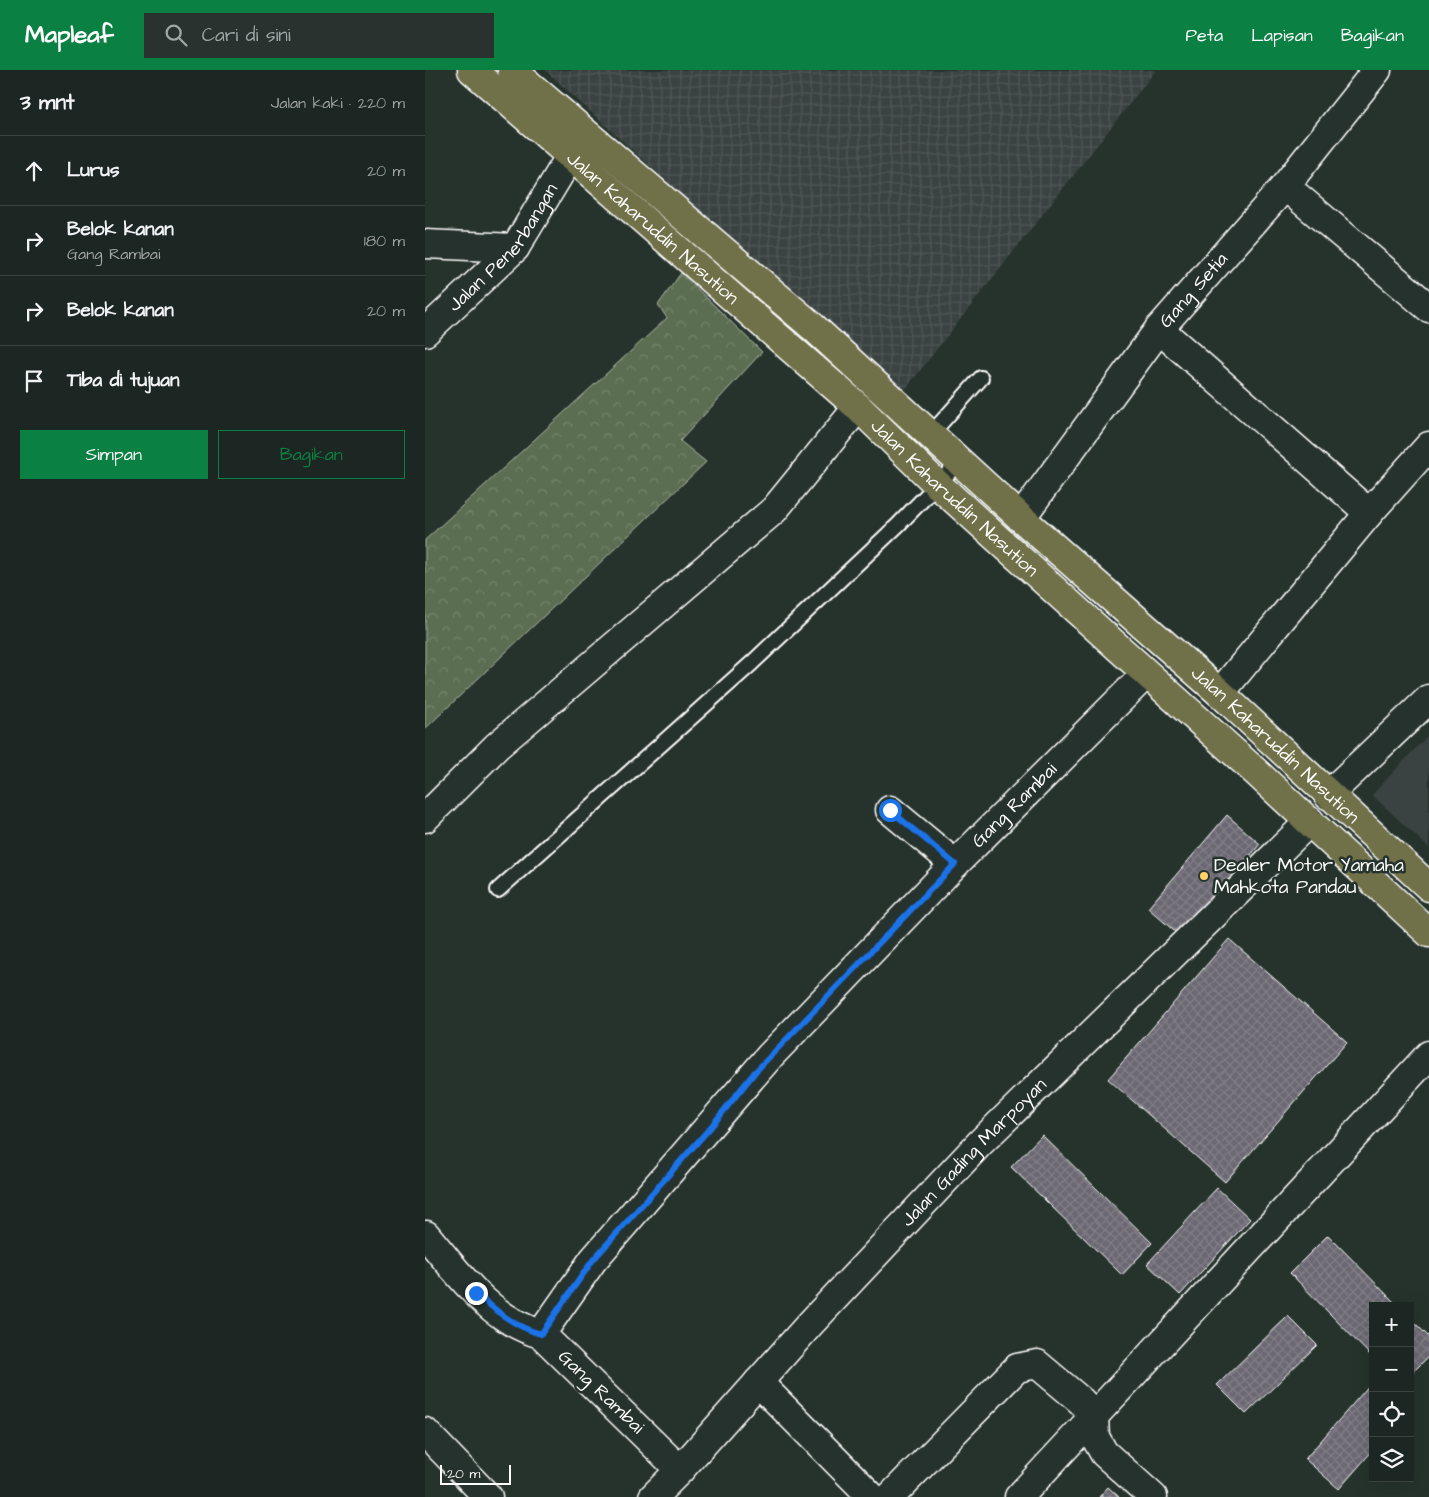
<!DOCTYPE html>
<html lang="id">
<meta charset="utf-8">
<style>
:root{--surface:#1c2622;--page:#29322f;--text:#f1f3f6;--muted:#a0a5a5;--line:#3a4340;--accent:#0b8043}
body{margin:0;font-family:"Architects Daughter",sans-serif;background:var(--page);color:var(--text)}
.controls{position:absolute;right:15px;bottom:15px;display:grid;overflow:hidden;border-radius:0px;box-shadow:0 5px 20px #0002}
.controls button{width:45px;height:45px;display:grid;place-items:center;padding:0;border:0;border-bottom:1px solid var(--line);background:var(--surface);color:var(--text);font:25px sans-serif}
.scale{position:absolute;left:15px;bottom:12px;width:71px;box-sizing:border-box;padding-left:5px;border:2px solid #fff;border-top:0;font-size:14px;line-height:18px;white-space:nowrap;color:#fff;-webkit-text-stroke:4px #26332d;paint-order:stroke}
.stop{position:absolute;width:15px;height:15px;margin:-11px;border:4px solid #1a73e8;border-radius:50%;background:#fff}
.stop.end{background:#1a73e8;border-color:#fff;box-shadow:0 1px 5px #0008}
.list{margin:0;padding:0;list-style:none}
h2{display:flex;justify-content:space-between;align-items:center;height:65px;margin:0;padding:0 20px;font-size:21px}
h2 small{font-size:16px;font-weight:400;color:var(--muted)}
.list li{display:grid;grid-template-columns:32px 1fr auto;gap:15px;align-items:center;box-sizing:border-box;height:70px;padding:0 20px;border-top:1px solid var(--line)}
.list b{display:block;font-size:19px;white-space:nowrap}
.list p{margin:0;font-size:16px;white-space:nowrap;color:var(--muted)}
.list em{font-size:16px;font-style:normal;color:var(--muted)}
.actions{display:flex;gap:10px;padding:15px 20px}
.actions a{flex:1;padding:11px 0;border:1px solid var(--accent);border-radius:0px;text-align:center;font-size:18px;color:var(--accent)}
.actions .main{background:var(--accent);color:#fff}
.icon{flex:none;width:28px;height:28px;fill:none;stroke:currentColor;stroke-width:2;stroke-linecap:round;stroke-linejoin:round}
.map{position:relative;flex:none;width:1004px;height:1427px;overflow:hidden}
header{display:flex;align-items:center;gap:30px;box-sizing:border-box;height:70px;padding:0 25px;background:var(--accent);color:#fff}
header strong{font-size:24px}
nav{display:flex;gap:28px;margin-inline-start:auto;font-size:18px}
.search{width:350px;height:45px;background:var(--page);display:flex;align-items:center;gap:12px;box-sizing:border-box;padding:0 18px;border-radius:0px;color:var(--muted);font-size:19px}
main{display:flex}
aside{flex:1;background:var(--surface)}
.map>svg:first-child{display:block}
.built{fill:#3b4342}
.industrial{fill:url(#industrial-grid)}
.forest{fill:url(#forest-crowns);stroke:#adb6a8}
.building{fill:url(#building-cross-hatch);stroke:#fff}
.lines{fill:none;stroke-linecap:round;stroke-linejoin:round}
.service-casing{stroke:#fff;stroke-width:18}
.minor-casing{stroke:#fff;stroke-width:31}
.tertiary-casing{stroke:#fff;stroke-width:31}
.trunk-casing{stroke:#fff;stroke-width:31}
.service{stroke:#26332d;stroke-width:14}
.minor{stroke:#26332d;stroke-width:28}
.tertiary{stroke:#26332d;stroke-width:28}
.trunk{stroke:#6f704a;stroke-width:28}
.route{stroke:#1a73e8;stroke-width:6}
.poi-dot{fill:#ffd166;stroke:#26332d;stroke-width:2}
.labels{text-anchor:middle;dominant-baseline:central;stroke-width:5;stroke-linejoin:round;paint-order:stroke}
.street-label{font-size:19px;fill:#fff;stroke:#26332d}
.poi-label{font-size:19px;fill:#fff;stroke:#26332d;text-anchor:start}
</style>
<header>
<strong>Mapleaf</strong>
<div class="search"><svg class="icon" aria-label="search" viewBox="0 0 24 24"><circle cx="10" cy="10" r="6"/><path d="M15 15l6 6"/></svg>Cari di sini</div>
<nav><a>Peta</a><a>Lapisan</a><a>Bagikan</a></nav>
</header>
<main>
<aside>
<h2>3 mnt<small>Jalan kaki · 220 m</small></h2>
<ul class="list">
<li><svg class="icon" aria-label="ahead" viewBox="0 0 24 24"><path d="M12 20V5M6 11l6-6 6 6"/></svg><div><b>Lurus</b></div><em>20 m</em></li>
<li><svg class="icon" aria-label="right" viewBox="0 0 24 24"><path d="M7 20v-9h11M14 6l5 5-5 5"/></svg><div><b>Belok kanan</b><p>Gang Rambai</p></div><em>180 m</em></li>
<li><svg class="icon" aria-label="right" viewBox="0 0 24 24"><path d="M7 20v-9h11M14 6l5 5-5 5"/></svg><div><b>Belok kanan</b></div><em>20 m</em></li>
<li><svg class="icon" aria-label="arrive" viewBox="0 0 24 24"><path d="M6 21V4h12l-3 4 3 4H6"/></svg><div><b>Tiba di tujuan</b></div></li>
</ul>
<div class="actions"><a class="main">Simpan</a><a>Bagikan</a></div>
</aside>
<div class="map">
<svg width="1004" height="1427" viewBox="0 0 1004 1427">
<defs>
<pattern id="industrial-grid" width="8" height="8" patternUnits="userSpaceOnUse" patternTransform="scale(1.25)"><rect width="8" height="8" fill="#3b4342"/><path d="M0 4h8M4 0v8" fill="none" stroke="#4f5655"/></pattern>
<pattern id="forest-crowns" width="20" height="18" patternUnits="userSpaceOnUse" patternTransform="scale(1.25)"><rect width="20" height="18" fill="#5b6e51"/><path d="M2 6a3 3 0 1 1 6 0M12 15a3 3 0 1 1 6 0" fill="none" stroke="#74846b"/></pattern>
<pattern id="building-cross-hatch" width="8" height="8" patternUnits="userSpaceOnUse" patternTransform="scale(1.25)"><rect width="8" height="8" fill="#6b6772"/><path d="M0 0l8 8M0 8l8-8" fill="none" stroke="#817e87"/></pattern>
</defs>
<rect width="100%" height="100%" fill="#26332d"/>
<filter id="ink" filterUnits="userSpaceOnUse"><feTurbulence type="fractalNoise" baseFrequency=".02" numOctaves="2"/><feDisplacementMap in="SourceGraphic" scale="10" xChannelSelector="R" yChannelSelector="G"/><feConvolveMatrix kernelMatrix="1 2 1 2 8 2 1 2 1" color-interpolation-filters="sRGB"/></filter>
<g filter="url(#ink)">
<path class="built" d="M1004,664v114l-57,-53z"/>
<path class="industrial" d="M120,0h611l-256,326z"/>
<path class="forest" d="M256,203l81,79 -82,89 26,21 -281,267v-189l242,-222 -9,-13z"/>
<g class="building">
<path d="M802,745l33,29 -79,93 -33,-29z"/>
<path d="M804,869l118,103 -122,140 -117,-103z"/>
<path d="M617,1065l110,108 -30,32 -111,-108z"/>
<path d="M792,1118l33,31 -70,76 -33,-31z"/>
<path d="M903,1165l70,71h-25v52l-83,-85z"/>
<path d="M863,1246l29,29 -71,69 -29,-29z"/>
<path d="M985,1248l19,19v19l-19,19z"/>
<path d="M947,1312l1,68 -34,39 -34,-30z"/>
<path d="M683,1417l11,10h-20z"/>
</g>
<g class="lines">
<defs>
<g id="service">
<path d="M506,364l50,-56"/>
<path d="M73,820l254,-227 146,-138 62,-64"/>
</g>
<g id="minor">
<path d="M860,116l144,122"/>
<path d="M0,174l90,4"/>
<path d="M734,259l210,184"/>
<path id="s1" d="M0,262l90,-84 56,-93"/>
<path id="s2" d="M596,448l138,-189 126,-143 92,-116"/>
<path d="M795,623l149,-180 60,-67"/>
<path d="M903,725l101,-96"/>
<path d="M465,740l65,54"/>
<path d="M0,748l72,-72 277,-236 84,-103"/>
<path d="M1,1165c32,38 64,85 115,99"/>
<path d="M333,1312l114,115"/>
<path d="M0,1362l63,65"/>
<path id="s3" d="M255,1400l-139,-136 52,-74 177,-204 185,-192 191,-190"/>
<path d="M465,1427l127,-129 20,-4 44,37 13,15 1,21 9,16 49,44"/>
<path d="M594,1427l410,-442"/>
</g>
<g id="tertiary">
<path id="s4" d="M228,1427l27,-27 130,-146 170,-181 330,-322"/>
</g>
<g id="trunk">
<path id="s5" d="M47,0l386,337 79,77 320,289 172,160"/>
<path id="s6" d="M87,0l301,257 208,191 199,175 209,194"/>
</g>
</defs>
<use href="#service" class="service-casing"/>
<use href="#minor" class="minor-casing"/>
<use href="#tertiary" class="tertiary-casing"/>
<use href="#trunk" class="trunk-casing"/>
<use href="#service" class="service"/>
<use href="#minor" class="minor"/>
<use href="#tertiary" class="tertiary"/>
<use href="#trunk" class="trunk"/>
</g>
</g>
<g class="lines" filter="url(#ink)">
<path class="route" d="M51,1223c20,18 39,34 65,41l52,-74 117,-132 45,-56 200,-208 -65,-54"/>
</g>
<circle class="poi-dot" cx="779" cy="806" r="5"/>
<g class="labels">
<g class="street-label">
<text stroke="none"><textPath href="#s5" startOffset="240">Jalan Kaharuddin Nasution</textPath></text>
<text stroke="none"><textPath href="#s1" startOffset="116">Jalan Penerbangan</textPath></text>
<text stroke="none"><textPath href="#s2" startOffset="286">Gang Setia</textPath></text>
<text stroke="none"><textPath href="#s5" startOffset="645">Jalan Kaharuddin Nasution</textPath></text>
<text stroke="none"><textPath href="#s6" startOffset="1019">Jalan Kaharuddin Nasution</textPath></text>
<text stroke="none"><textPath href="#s3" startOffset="905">Gang Rambai</textPath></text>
<text stroke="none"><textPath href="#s4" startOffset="471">Jalan Gading Marpoyan</textPath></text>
<text transform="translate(176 1322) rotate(44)">Gang Rambai</text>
</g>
<g class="poi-label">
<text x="789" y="795">Dealer Motor Yamaha<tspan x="789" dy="22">Mahkota Pandau</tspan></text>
</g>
</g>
</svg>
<div class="controls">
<button>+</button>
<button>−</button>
<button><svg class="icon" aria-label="locate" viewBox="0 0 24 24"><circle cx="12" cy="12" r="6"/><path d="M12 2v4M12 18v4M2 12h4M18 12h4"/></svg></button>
<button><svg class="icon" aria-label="layers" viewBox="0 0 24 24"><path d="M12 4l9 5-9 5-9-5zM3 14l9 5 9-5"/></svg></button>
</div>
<div class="scale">20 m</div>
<div class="stop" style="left:465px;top:740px"></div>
<div class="stop end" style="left:51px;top:1223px"></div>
</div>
</main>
